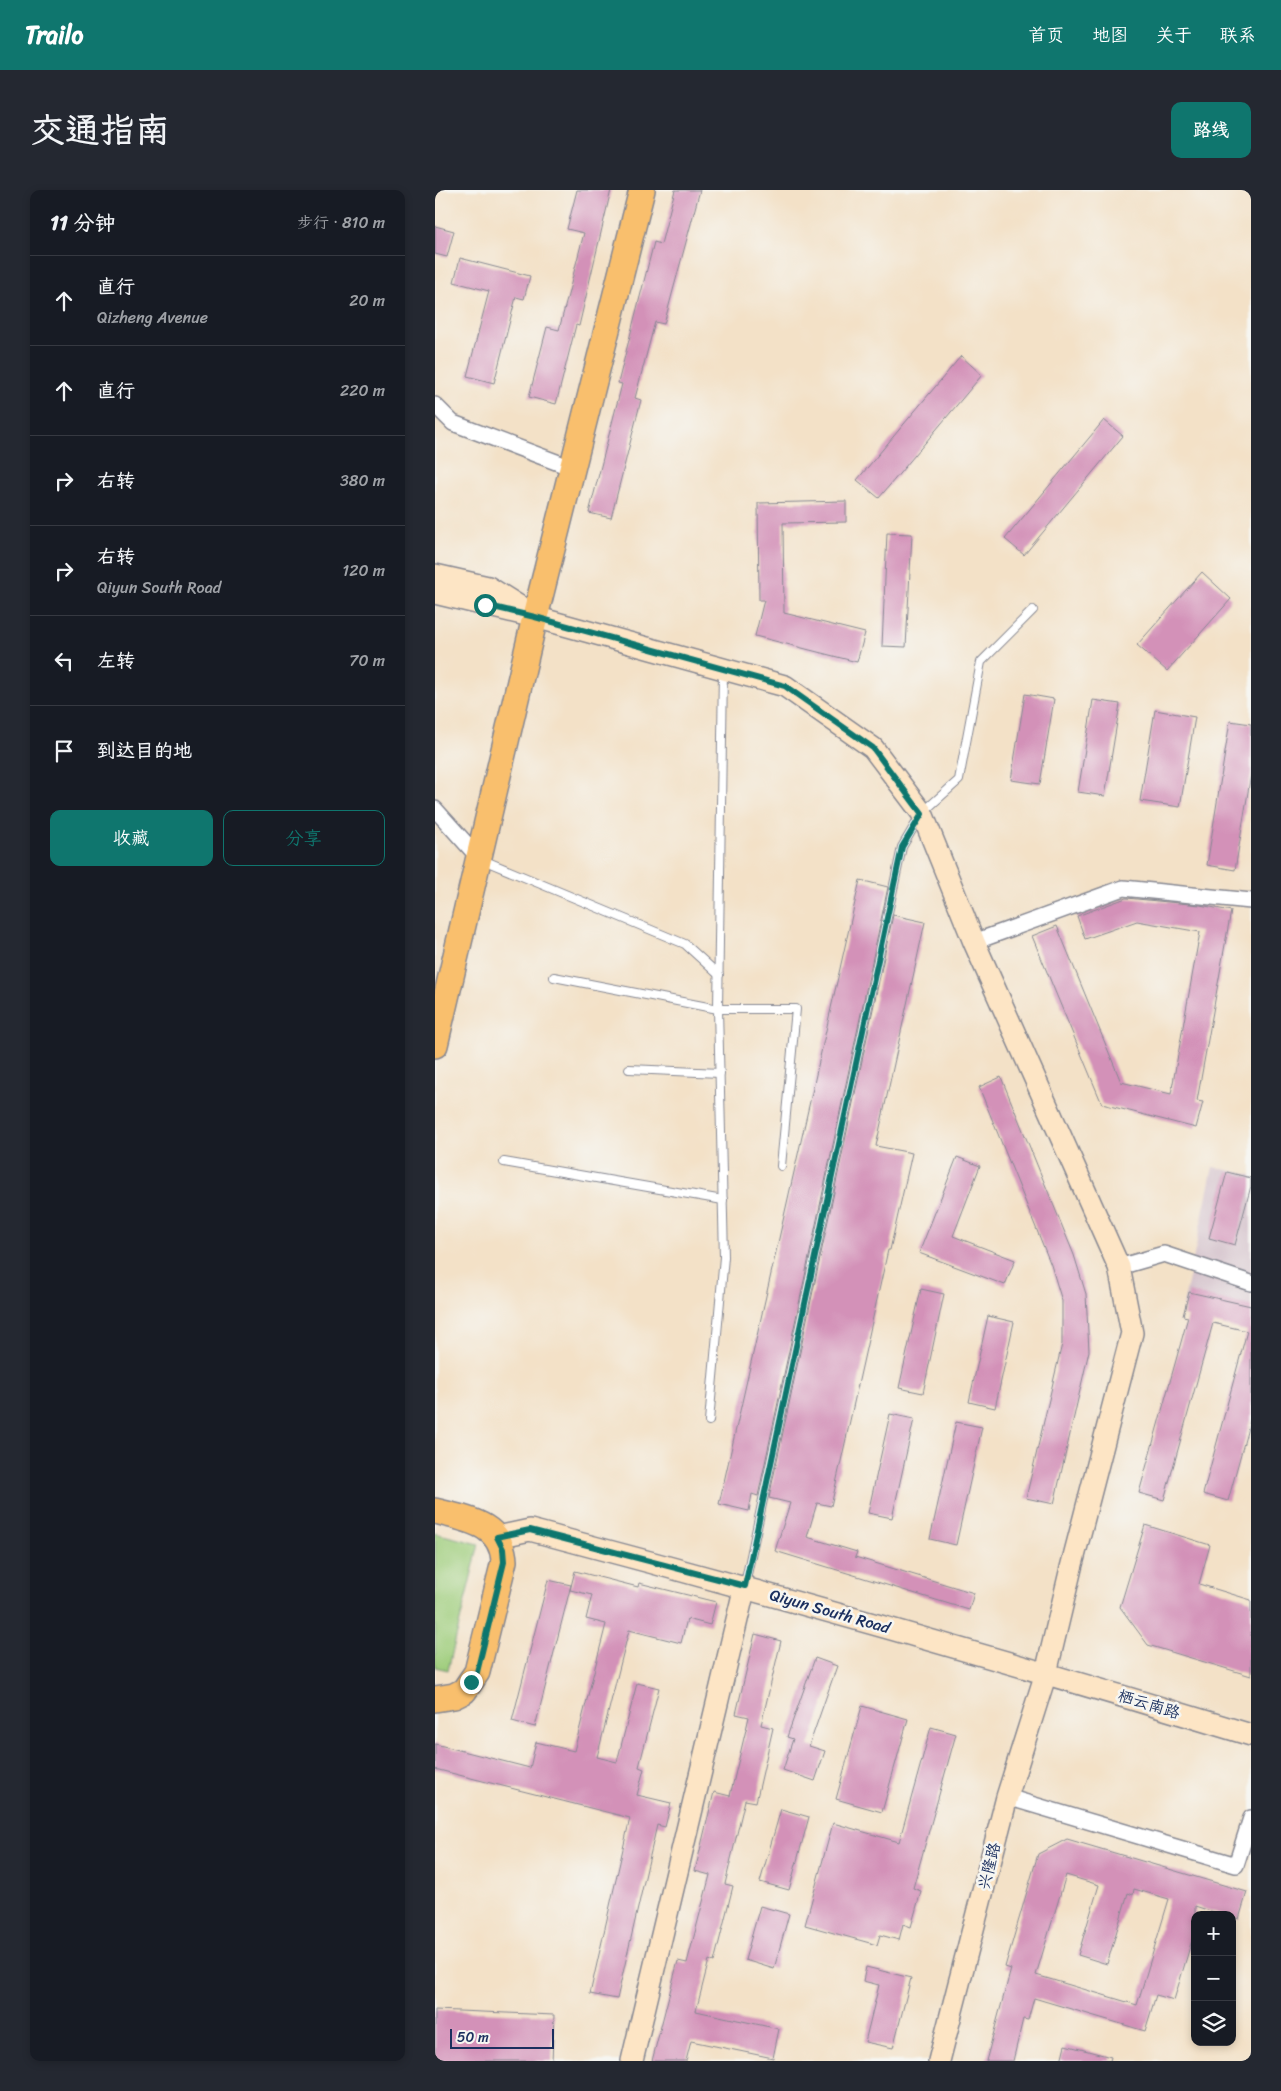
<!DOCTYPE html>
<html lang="zh">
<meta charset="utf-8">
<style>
:root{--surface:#171b24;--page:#242831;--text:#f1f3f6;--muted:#9ea1a6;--line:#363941;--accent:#0f766e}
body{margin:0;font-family:Sriracha,"LXGW WenKai TC",sans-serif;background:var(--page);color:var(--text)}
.controls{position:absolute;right:15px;bottom:15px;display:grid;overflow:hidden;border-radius:10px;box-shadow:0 2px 8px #0003}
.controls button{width:45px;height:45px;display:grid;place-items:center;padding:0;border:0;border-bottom:1px solid var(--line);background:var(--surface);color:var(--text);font:25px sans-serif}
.scale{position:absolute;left:15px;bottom:12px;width:104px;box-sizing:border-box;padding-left:5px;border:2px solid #1b2f5e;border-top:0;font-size:14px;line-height:18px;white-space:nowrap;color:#1b2f5e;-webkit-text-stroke:4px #f6f6f2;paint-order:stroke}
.stop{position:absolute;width:15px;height:15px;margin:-11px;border:4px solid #0f766e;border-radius:50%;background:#fff}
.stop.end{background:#0f766e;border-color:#fff;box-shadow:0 1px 5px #0008}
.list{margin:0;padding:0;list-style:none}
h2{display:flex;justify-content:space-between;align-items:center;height:65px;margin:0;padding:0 20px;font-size:21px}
h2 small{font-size:16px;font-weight:400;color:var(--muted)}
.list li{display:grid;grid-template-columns:32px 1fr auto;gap:15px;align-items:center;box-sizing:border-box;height:90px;padding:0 20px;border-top:1px solid var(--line)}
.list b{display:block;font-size:19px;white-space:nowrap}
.list p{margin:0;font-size:16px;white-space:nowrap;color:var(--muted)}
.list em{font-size:16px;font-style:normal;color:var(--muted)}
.actions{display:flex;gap:10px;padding:15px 20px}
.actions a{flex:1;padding:11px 0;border:1px solid var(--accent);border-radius:10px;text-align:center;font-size:18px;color:var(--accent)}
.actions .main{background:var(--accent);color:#fff}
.icon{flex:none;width:28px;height:28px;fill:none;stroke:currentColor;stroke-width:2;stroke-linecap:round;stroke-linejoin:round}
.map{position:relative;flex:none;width:816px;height:1871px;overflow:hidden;border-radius:10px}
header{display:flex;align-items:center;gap:30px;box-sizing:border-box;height:70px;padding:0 25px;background:var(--accent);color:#fff}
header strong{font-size:24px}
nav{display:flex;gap:28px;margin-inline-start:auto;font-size:18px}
.intro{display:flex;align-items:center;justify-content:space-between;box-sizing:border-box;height:120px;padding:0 30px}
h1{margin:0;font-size:35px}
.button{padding:12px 22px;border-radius:10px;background:var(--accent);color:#fff;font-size:18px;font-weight:700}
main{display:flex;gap:30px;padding:0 30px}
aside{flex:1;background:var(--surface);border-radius:10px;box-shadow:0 2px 8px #0003}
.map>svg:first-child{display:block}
.industrial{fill:#d1bdc8}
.green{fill:#9fcd7c;stroke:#5d7e6d}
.building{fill:#d391b8;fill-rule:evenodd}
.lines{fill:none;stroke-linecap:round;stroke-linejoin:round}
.lane-casing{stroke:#878892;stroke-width:10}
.street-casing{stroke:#878892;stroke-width:18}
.secondary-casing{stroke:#878892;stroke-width:24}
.primary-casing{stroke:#878892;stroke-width:28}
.lane{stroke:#fff;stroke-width:8}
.street{stroke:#fff;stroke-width:15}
.secondary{stroke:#fde5c5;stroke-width:21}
.primary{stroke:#f9bf6d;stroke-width:25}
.route{stroke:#0f766e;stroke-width:6}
.labels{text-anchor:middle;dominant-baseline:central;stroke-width:5;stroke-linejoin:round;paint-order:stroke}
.street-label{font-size:16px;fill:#1b2f5e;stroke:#f6f6f2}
</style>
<header>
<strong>Trailo</strong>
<nav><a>首页</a><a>地图</a><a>关于</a><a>联系</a></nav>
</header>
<div class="intro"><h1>交通指南</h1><a class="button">路线</a></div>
<main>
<aside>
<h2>11 分钟<small>步行 · 810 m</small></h2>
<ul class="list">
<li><svg class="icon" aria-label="ahead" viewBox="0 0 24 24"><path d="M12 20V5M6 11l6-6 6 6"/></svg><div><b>直行</b><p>Qizheng Avenue</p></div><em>20 m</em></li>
<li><svg class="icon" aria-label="ahead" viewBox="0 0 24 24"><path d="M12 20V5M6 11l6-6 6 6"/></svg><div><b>直行</b></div><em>220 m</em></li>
<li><svg class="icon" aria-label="right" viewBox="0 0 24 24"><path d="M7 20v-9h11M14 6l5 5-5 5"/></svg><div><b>右转</b></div><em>380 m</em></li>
<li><svg class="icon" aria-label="right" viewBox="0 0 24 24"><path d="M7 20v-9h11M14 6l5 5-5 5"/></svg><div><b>右转</b><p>Qiyun South Road</p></div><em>120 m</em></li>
<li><svg class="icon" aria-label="left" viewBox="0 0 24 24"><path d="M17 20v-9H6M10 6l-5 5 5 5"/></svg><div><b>左转</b></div><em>70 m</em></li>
<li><svg class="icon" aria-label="arrive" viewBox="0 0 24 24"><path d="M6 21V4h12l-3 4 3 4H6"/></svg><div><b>到达目的地</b></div></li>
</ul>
<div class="actions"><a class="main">收藏</a><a>分享</a></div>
</aside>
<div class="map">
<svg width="816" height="1871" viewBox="0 0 816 1871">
<rect width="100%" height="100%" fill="#f6f6f2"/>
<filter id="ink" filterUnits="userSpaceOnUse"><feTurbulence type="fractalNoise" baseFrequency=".02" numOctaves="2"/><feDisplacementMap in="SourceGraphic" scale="10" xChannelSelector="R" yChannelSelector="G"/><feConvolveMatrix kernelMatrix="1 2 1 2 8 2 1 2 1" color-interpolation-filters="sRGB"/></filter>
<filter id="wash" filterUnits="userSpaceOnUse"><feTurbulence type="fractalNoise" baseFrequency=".0096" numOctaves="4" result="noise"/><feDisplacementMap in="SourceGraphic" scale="20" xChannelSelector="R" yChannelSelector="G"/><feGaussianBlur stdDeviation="1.12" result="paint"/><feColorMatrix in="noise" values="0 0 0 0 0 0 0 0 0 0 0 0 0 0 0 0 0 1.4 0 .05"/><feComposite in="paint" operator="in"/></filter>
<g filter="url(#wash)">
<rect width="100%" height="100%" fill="#f3e1c7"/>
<path class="industrial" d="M778,977l38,8v140l-68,-9z"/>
<path class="green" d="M0,1343l44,11 -31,126 -13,-3z"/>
<g id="blocks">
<g class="building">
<path d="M142,0h34l-32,136 -3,-1 -20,79 -27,-7 18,-70 12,3 25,-97 -17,-4z"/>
<path d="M240,0h25l-36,134 -9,-2 -20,76 6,2 -30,118 -22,-5 33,-129 -4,-1 36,-141 7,2z"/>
<path d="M0,36l19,5 -7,26 -12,-3z"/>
<path d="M25,68l70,18 -6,23 -8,-2 -22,86 -27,-7 22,-85 -35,-9z"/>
<path d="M526,166l21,19 -103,123 -22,-18z"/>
<path d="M669,230l19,16 -99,119 -19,-16z"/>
<path d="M411,311v21l-63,1 1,90 81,20 -8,29 -102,-26 9,-36h-5l-1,-97z"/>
<path d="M452,343l25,1 -6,113 -24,-1z"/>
<path d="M767,382l29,27 -64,72 -30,-26z"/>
<path d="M590,504l29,5 -14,85 -29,-4z"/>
<path d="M658,510l27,4 -15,92 -27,-4z"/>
<path d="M720,520l40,7 -15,90 -40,-6z"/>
<path d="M795,531l21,3v50l-16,96 -28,-5z"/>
<path d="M425,690l28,7 -130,609 -6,-2 -3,17 -30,-7z"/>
<path d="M691,708l74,7 31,6 -34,190 6,1 -7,26 -94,-24 -70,-168 25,-10 64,156 50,12 29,-162 -63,-11 -52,18 -8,-23z"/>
<path d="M458,725l32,7 -49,224 36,7 -22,97h-2l-57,256 -14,-3 -10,34 50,15 -2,5 119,36 -5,17 -194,-59 15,-48 -21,-5z"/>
<path d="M566,887l73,178 12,39 3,57 -35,153 -28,-6 36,-154v-43l-11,-36 -72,-178z"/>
<path d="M522,967l23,9 -27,70 62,24 -10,25 -86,-32z"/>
<path d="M792,982l24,6v8l-16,59 -26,-7z"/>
<path d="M486,1099l23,5 -21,99 -24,-5z"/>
<path d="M754,1102l62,14v111l-23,84 -25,-7 44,-163 -34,-8 -49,177 -25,-7 49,-176 -5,-1z"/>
<path d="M553,1126l26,6 -19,86 -26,-6z"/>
<path d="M455,1224l24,5 -22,99 -24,-5z"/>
<path d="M521,1232l26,5 -26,118 -26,-6z"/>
<path d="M710,1335l65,20 -11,39 52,16v76l-103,-31 -28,-38z"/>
<path d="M140,1381l63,16 1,-4 77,19 -6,23 -23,-6 -6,24 -52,-13 -32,127 20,5 20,-79 22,5 -20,79 5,2 -7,26 34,8 -6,24 -8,-2 -40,174 -27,-5 40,-176 -195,-49v-25l95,24 6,-26 38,9 32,-127 -20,-5 6,-24 -22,-5z"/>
<path d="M113,1390l23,5 -36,142 -23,-6z"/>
<path d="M320,1444l26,7 -20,84 12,3 -17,74 -11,-2 -20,84 8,2 -19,76 -5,-2 -13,51 83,18 -6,29 -82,-17 -5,20h-34l26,-100 9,2 23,-88 -15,-4 19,-79 16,4 19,-79 -13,-3z"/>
<path d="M380,1468l22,8 -28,80 16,5 -10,30 -32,-11 10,-31 -6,-2z"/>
<path d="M427,1516l46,13 -26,93 -46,-13z"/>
<path d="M496,1537l25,7 -43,154 8,3 -10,36 -8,-3 -4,16 -19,-5 -3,10 -72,-20 28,-102 66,19z"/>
<path d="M346,1619l28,8 -20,73 -29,-8z"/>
<path d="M632,1649l180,53 -8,27 -7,-2v-2h-9l-28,-9v24l-21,70 -18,-5 -11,36 -111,-33 -6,22 -5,-1 -10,42h-27l25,-92 -6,-2 33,-113zM631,1685l33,10 -21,70 29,9 21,-71 5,2 1,-6 35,10 -32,106 -101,-30z"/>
<path d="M325,1716l29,8 -15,55 -29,-9z"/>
<path d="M431,1777l45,11 -18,70 -28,-6 14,-57 -16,-4z"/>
<path d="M0,1820l119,5 -2,46h-117z"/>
<path d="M630,1855l46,12 -1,4h-49z"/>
</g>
</g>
</g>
<g filter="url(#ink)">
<use href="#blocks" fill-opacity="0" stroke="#878892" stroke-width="1"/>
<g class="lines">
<defs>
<g id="lane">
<path d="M48,670l202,84 34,31"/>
<path d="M119,787l164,32h78l-15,157"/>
<path d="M194,879l91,4"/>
<path d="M69,972l219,38"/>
<path d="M274,1231l15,-164 -6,-248 5,-338"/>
<path d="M310,1394l157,-737 20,-34 37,-33 22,-118 52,-52"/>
</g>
<g id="street">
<path d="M0,215l18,18 119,45"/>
<path d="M0,619l44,49"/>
<path d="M539,752l149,-54 128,13"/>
<path d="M684,1077l45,-13 87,29"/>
<path d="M572,1607l229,68 15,-47"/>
</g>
<g id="secondary">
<path d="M0,385l53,12 32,20"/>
<path d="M0,403l100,24 250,69 88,62 49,65 52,129 145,325 13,66 -61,235 -25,105 -39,124 -68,264"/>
<path d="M62,1347l33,-7c242,64 482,132 721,205"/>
<path d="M197,1871l113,-475"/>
</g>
<g id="primary">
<path d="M0,855l100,-428 107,-427"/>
<path d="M0,1321c31,8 67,12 69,50l-27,111 -13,19 -10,5 -19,3"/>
</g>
</defs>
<use href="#lane" class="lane-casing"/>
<use href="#street" class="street-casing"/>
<use href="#secondary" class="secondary-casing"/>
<use href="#primary" class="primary-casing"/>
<use href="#lane" class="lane"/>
<use href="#street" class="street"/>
<use href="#secondary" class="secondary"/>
<use href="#primary" class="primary"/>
</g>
</g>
<g class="lines" filter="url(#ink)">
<path class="route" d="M36,1492l6,-10 27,-110 -1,-13 -6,-12 33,-7 215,56 157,-739 20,-33 -49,-66 -88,-62 -250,-69 -50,-12"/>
</g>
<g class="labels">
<g class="street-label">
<text transform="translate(395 1421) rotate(16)">Qiyun South Road</text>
<text transform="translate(714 1514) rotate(17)">栖云南路</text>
<text transform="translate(554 1676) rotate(-76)">兴隆路</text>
</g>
</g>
</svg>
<div class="controls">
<button>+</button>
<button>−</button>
<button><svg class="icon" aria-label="layers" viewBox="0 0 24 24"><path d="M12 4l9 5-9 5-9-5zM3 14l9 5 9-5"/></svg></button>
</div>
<div class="scale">50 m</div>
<div class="stop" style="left:50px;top:415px"></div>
<div class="stop end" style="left:36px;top:1492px"></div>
</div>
</main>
